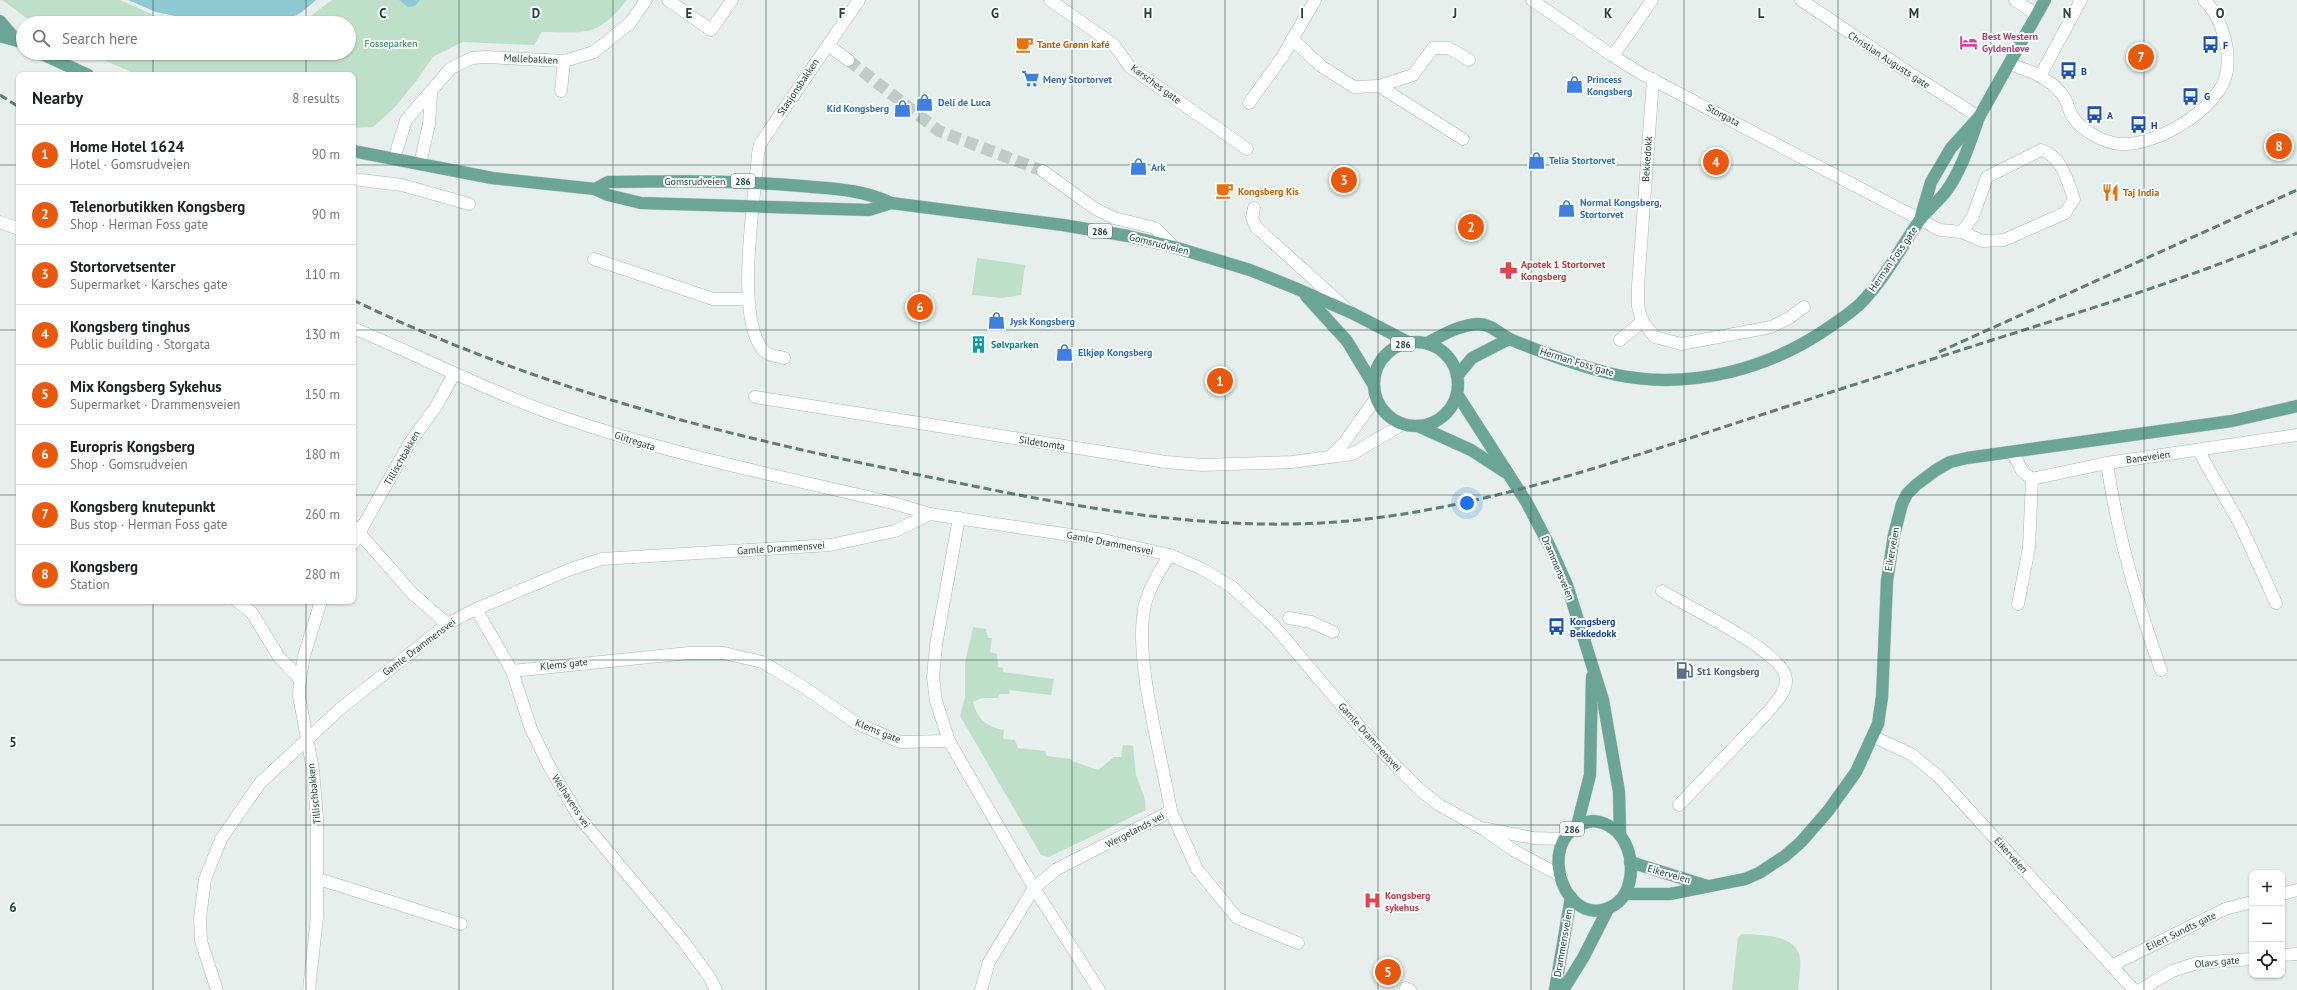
<!DOCTYPE html>
<meta charset="utf-8">
<style>
:root{--surface:#fff;--page:#f2f2f2;--text:#202124;--muted:#757577;--line:#e0e0e0;--accent:#ea580c}
body{margin:0;font-family:"PT Sans",sans-serif;background:var(--page);color:var(--text)}
.controls{position:absolute;right:12px;bottom:12px;display:grid;overflow:hidden;border-radius:8px;box-shadow:0 1px 3px #0004}
.controls button{width:36px;height:36px;display:grid;place-items:center;padding:0;border:0;border-bottom:1px solid var(--line);background:var(--surface);color:var(--text);font:20px sans-serif}
.you{position:absolute;left:1467px;top:503px;width:14px;height:14px;margin:-10px;border:3px solid #fff;border-radius:50%;background:#1a73e8;box-shadow:0 0 0 6px #1a73e833}
.badge{display:grid;place-items:center;width:26px;height:26px;border-radius:50%;background:var(--accent);color:#fff;font-size:13px;font-weight:700}
.pin{position:absolute;translate:-50% -50%;border:2px solid #fff;box-shadow:0 1px 4px #0006}
.list{margin:0;padding:0;list-style:none}
h2{display:flex;justify-content:space-between;align-items:center;height:52px;margin:0;padding:0 16px;font-size:17px}
h2 small{font-size:13px;font-weight:400;color:var(--muted)}
.list li{display:grid;grid-template-columns:26px 1fr auto;gap:12px;align-items:center;box-sizing:border-box;height:60px;padding:0 16px;border-top:1px solid var(--line)}
.list b{display:block;font-size:15px;white-space:nowrap}
.list p{margin:0;font-size:13px;white-space:nowrap;color:var(--muted)}
.list em{font-size:13px;font-style:normal;color:var(--muted)}
.icon{flex:none;width:22px;height:22px;fill:none;stroke:currentColor;stroke-width:2;stroke-linecap:round;stroke-linejoin:round}
.map{position:relative;flex:none;width:2297px;height:990px;overflow:hidden}
.search{position:absolute;background:var(--surface);box-shadow:0 1px 3px #0004;left:16px;top:16px;width:340px;height:44px;display:flex;align-items:center;gap:10px;box-sizing:border-box;padding:0 14px;border-radius:22px;color:var(--muted);font-size:15px}
.panel{position:absolute;background:var(--surface);box-shadow:0 1px 3px #0004;left:16px;top:72px;width:340px;height:532px;border-radius:8px}
.map>svg:first-child{display:block}
.green{fill:#bfe0c8}
.water{fill:#8ec9d4}
.lines{fill:none;stroke-linecap:round;stroke-linejoin:round}
.minor-tunnel{stroke:#bfccc8;stroke-width:12;stroke-dasharray:12 6;stroke-linecap:butt}
.minor-casing{stroke:#a8b8b2;stroke-width:13}
.major-casing{stroke:#c2cac8;stroke-width:13}
.minor{stroke:#fff;stroke-width:12}
.major{stroke:#6aa596;stroke-width:12}
.rail{stroke:#5f7d75;stroke-width:3;stroke-dasharray:8 4;stroke-linecap:butt}
.grid{fill:none;stroke:#24423a;stroke-width:1;stroke-opacity:0.55}
.labels{text-anchor:middle;dominant-baseline:central;stroke-width:4;stroke-linejoin:round;paint-order:stroke}
.shield{fill:#f7fbf9;stroke:#637a73;stroke-width:1}
.shield-label{font-size:9px;font-weight:bold;fill:#24423a}
.hotel-label{font-size:10px;font-weight:bold;fill:#b23c85;stroke:#f7fbf9;text-anchor:start}
.park-label{font-size:10px;fill:#2d7a4b;stroke:#f7fbf9}
.food-label{font-size:10px;font-weight:bold;fill:#c56008;stroke:#f7fbf9;text-anchor:start}
.transit-label{font-size:10px;font-weight:bold;fill:#164399;stroke:#f7fbf9;text-anchor:start}
.street-label{font-size:10px;fill:#24423a;stroke:#f7fbf9}
.shop-label{font-size:10px;font-weight:bold;fill:#366cbe;stroke:#f7fbf9;text-anchor:start}
.health-label{font-size:10px;font-weight:bold;fill:#be3a42;stroke:#f7fbf9;text-anchor:start}
.culture-label{font-size:10px;font-weight:bold;fill:#0d838f;stroke:#f7fbf9;text-anchor:start}
.service-label{font-size:10px;font-weight:bold;fill:#4e5e75;stroke:#f7fbf9;text-anchor:start}
.grid-label{font-size:13px;text-anchor:middle;font-weight:bold;fill:#24423a;stroke:#f7fbf9;stroke-width:4;stroke-linejoin:round;paint-order:stroke}
</style>
<div class="map">
<svg width="2297" height="990" viewBox="0 0 2297 990">
<rect width="100%" height="100%" fill="#e6efeb"/>
<g class="green">
<path d="M2,0h118l52,23h-139z"/>
<path d="M332,0h295c-31,38 -39,32 -85,32l-8,13 -72,-3 -29,15 -16,23 -23,28 -21,19 -20,1v-53h-215l-50,-22h261v-30h-48z"/>
<path d="M977,258l48,7 -4,30 -19,3 -30,-3z"/>
<path d="M973,627l13,2 2,9h4l-2,14 7,2 1,13 5,1v4l51,7 -3,16 -41,-5 -1,4h-9l-3,4h-15l-9,4c4,17 14,25 31,28l-1,9 12,1 3,8 27,3 2,5 24,3 1,2 26,9 16,-13h7l2,-12 10,1 3,29 8,21 2,14 -97,47 -8,-2 -81,-139 5,-19v-34z"/>
<path d="M1742,934c18,1 56,0 58,25 1,10 -1,21 -2,31h-66l6,-53z"/>
</g>
<g class="water">
<path d="M128,0h188l-14,12 -20,11h-73l-53,-11z"/>
<path d="M399,0h21l-5,6 -7,1z"/>
</g>
<g class="lines">
<path class="minor-tunnel" d="M848,60l91,71 104,40"/>
<defs>
<g id="minor">
<path d="M668,0l43,30 21,-30"/>
<path d="M1050,0l64,45 16,22 117,82"/>
<path d="M1532,0l81,56 27,17 300,157 22,2 20,9 22,-1 61,-27 9,-14c-7,-19 -12,-43 -33,-49l-54,27 -14,39 -11,16"/>
<path d="M1801,0l107,72 71,45"/>
<path d="M2015,0l22,15"/>
<path d="M1292,39l29,27 33,21 25,-1 84,53"/>
<path d="M828,45l20,15"/>
<path d="M1613,56l39,-56"/>
<path d="M2010,64c12,5 26,8 36,16 7,4 15,12 19,19 3,5 4,12 7,17 10,15 32,27 49,28 34,2 92,-32 104,-65 8,-25 -3,-62 -21,-79"/>
<path d="M2040,76l41,-76"/>
<path d="M1653,79l-15,207v20l3,12 6,9 8,10 26,7 90,-17 18,-9 15,-11"/>
<path d="M1379,86l34,-11 20,-27h16l20,12"/>
<path d="M561,91l3,-30"/>
<path d="M1249,103l34,-47 32,-56"/>
<path d="M394,159l12,-39 45,-52 21,-10 14,-1 78,4 30,-9 36,-29 16,-23"/>
<path d="M420,164l9,-40 2,-30"/>
<path d="M1043,171l51,37 20,10 41,10 19,19"/>
<path d="M353,179l49,6 67,19"/>
<path d="M1254,208l-2,10 4,9 93,84"/>
<path d="M0,222l19,7"/>
<path d="M594,259l119,40h34"/>
<path d="M353,328c67,28 132,62 200,86 111,39 226,62 340,89l37,11"/>
<path d="M1620,340l23,-19"/>
<path d="M784,358c-7,-2 -15,-2 -20,-7 -30,-32 -9,-154 -6,-197l2,-10 99,-144"/>
<path d="M755,397l411,65 36,3 90,-3 60,-8 51,-30"/>
<path d="M2198,450l42,74 36,79"/>
<path d="M2013,453l9,18 10,8 75,-16 190,-28"/>
<path d="M1331,456l13,-13 32,-45"/>
<path d="M2107,463c10,70 30,140 54,207"/>
<path d="M353,526l59,67 35,31"/>
<path d="M353,544l56,-100 28,-39 17,-31"/>
<path d="M1662,591c24,15 123,61 124,88 1,13 -12,25 -19,34l-88,92"/>
<path d="M237,601l15,12 27,44 21,22"/>
<path d="M2018,604l11,-56 3,-69"/>
<path d="M476,609l36,62 19,58 18,37 30,51 105,125 26,36 6,12"/>
<path d="M1289,618l22,4 22,10"/>
<path d="M512,671l177,-18h35l38,9 40,24 54,37 44,19 49,-1 85,147 65,102"/>
<path d="M1874,737l37,17 27,22 196,214"/>
<path d="M949,741l-13,-40 -3,-24 3,-32 23,-127"/>
<path d="M1171,811l26,58 40,49 61,25"/>
<path d="M1487,829l46,9 30,1"/>
<path d="M319,879l142,45"/>
<path d="M2282,894l15,-4"/>
<path d="M2282,955l15,-1"/>
<path d="M2113,965l112,-56 27,-7"/>
<path d="M1406,988l4,2"/>
<path d="M217,990l-16,-49 -1,-23 5,-39 16,-40 39,-56 80,-74 107,-85 29,-15 95,-40 31,-10 228,-14 65,-14 35,-17 173,26 67,15 32,14 30,18 42,39 96,113 49,50 20,16 44,24 30,21 48,26"/>
<path d="M309,990l8,-73v-99l-4,-48 -14,-74 1,-17 4,-23 17,-55"/>
<path d="M981,990l8,-28 45,-74 23,-19 114,-58c-9,-54 -40,-160 -25,-210 5,-17 15,-32 24,-46"/>
<path d="M2140,990l32,-19 25,-8 55,-4"/>
</g>
<g id="major">
<path d="M0,21l16,19"/>
<path d="M0,36l18,5"/>
<path d="M40,53l48,22"/>
<path d="M353,151l139,27 103,11 13,6 33,8 228,7 22,-7"/>
<path d="M595,189l13,-7c65,-1 129,-2 194,4 32,3 59,3 89,17l172,22 65,11 46,11 76,23 45,18 57,25 56,29"/>
<path d="M1921,216l10,-34 20,-34 28,-31 66,-117"/>
<path d="M1306,296l41,45 26,43"/>
<circle cx="1416" cy="384" r="42"/>
<path d="M1427,343c16,-8 32,-18 51,-19 14,0 22,11 34,16 34,14 69,27 105,35 74,15 153,-6 214,-49 10,-7 21,-14 30,-23 24,-25 39,-54 58,-82 8,-11 20,-20 28,-31 15,-21 23,-48 32,-73"/>
<path d="M1457,376l15,-18 37,-19"/>
<path d="M1457,394l70,109 22,42 18,40 36,115 16,92 1,42"/>
<path d="M1418,426l53,24 34,22"/>
<path d="M1593,821c33,3 46,42 33,71 -4,8 -11,14 -20,17 -47,15 -72,-80 -13,-88z"/>
<path d="M1577,826l13,-51 2,-98"/>
<path d="M1630,862l77,24"/>
<path d="M1625,894h45l75,-15 14,-6 26,-17 16,-14 27,-31 28,-39 22,-48 4,-27 5,-116 7,-46 8,-31 5,-10 9,-9 20,-15 14,-8 17,-4 265,-37 65,-15"/>
<path d="M1555,990l16,-93"/>
<path d="M1563,990l20,-32 25,-49"/>
</g>
</defs>
<use href="#minor" class="minor-casing"/>
<use href="#major" class="major-casing"/>
<use href="#minor" class="minor"/>
<use href="#major" class="major"/>
<g class="rail">
<path d="M0,95l19,12"/>
<path d="M353,300c188,91 377,137 581,178 132,27 266,54 402,44 115,-9 226,-43 336,-78 70,-23 141,-46 212,-69 138,-46 279,-85 413,-142"/>
<path d="M1939,352l358,-162"/>
</g>
</g>
<path class="grid" d="M153,0v23M306,0v23M459,0v990M613,0v990M766,0v990M919,0v990M1072,0v990M1225,0v990M1378,0v990M1531,0v990M1684,0v990M1838,0v990M1991,0v990M2144,0v990M153,53v22M306,53v22M0,165h19M353,165h1944M0,330h19M353,330h1944M0,495h19M353,495h1944M153,601v389M306,601v389M0,660h2297M0,825h2297"/>
<defs>
<symbol id="hotel-bare" viewBox="-9 -9 18 18"><path d="M-6-4.5h1.5V1H6V5H4.5V3h-9V5H-6ZM-4 0a1.8 1.8 0 1 1 3.6 0ZM.5 0V-2.5h3Q6-2.5 6 0Z" fill="#d1479c" stroke="#f7fbf9" stroke-width="2.5" paint-order="stroke"/></symbol>
<symbol id="cafe-bare" viewBox="-9 -9 18 18"><path d="M-5.5-4.5H6V0H3Q3 3.5 0 3.5H-2.5Q-5.5 3.5-5.5 0ZM3-3.2v2h1.7v-2ZM-6 4.5H4V6H-6Z" fill="#e8710a" stroke="#f7fbf9" stroke-width="2.5" paint-order="stroke"/></symbol>
<symbol id="bus-bare" viewBox="-9 -9 18 18"><path d="M-5-6H5V4H4V6H2V4H-2V6H-4V4H-5ZM-3.5-4V0h7V-4ZM-3.5 1.2v1.5H-2V1.2ZM2 1.2v1.5H3.5V1.2Z" fill="#1a4fb4" stroke="#f7fbf9" stroke-width="2.5" paint-order="stroke"/></symbol>
<symbol id="supermarket-bare" viewBox="-9 -9 18 18"><path d="M-6-5.5h2.5l.6 2H6L4.5 2H-2.5L-4.4-4H-6ZM-1.5 3.2a1.3 1.3 0 1 0 .1 0ZM3 3.2a1.3 1.3 0 1 0 .1 0Z" fill="#3f7fe0" stroke="#f7fbf9" stroke-width="2.5" paint-order="stroke"/></symbol>
<symbol id="shop-bare" viewBox="-9 -9 18 18"><path d="M-5-2.5h2.3a2.7 3.5 0 0 1 5.4 0H5L5.5 6h-11ZM-1.5-2.5h3a1.5 2.3 0 0 0-3 0Z" fill="#3f7fe0" stroke="#f7fbf9" stroke-width="2.5" paint-order="stroke"/></symbol>
<symbol id="restaurant-bare" viewBox="-9 -9 18 18"><path d="M-5-6h1v4h1v-4h1v4h1v-4h1v5L-1.5 .5V6h-2V.5L-5-1ZM5-6V6H3V1.5H1.5Q1.5-4 5-6Z" fill="#e8710a" stroke="#f7fbf9" stroke-width="2.5" paint-order="stroke"/></symbol>
<symbol id="pharmacy-bare" viewBox="-9 -9 18 18"><path d="M-2-6h4v4h4v4h-4v4h-4v-4h-4v-4h4Z" fill="#e0444e" stroke="#f7fbf9" stroke-width="2.5" paint-order="stroke"/></symbol>
<symbol id="building-bare" viewBox="-9 -9 18 18"><path d="M-4-6H4V6H1V3H-1V6H-4ZM-2.5-4.3h1.7v1.8h-1.7ZM.8-4.3h1.7v1.8H.8ZM-2.5-1h1.7V.8h-1.7ZM.8-1h1.7V.8H.8Z" fill="#0f9aa8" stroke="#f7fbf9" stroke-width="2.5" paint-order="stroke"/></symbol>
<symbol id="fuel-bare" viewBox="-9 -9 18 18"><path d="M-5.5-6h7V0h2V4h1.3V-2.5L3-4.5l.8-.8L6-3V5H2.5V1h-1V6h-7ZM-4.2-4.7v3.2H.2V-4.7Z" fill="#5c6f8a" stroke="#f7fbf9" stroke-width="2.5" paint-order="stroke"/></symbol>
<symbol id="hospital-bare" viewBox="-9 -9 18 18"><path d="M-5-5h3v3.5h4V-5h3V5h-3V1.5h-4V5h-3Z" fill="#e0444e" stroke="#f7fbf9" stroke-width="2.5" paint-order="stroke"/></symbol>
</defs>
<g fill-rule="evenodd">
<use href="#hotel-bare" x="1956" y="30" width="25" height="25"/>
<use href="#cafe-bare" x="1012" y="32" width="25" height="25"/>
<use href="#bus-bare" x="2198" y="32" width="25" height="25"/>
<use href="#bus-bare" x="2056" y="58" width="25" height="25"/>
<use href="#supermarket-bare" x="1018" y="66" width="25" height="25"/>
<use href="#shop-bare" x="1562" y="72" width="25" height="25"/>
<use href="#bus-bare" x="2178" y="84" width="25" height="25"/>
<use href="#shop-bare" x="912" y="90" width="25" height="25"/>
<use href="#shop-bare" x="890" y="96" width="25" height="25"/>
<use href="#bus-bare" x="2082" y="102" width="25" height="25"/>
<use href="#bus-bare" x="2126" y="112" width="25" height="25"/>
<use href="#shop-bare" x="1524" y="148" width="25" height="25"/>
<use href="#shop-bare" x="1126" y="154" width="25" height="25"/>
<use href="#cafe-bare" x="1212" y="178" width="25" height="25"/>
<use href="#restaurant-bare" x="2098" y="180" width="25" height="25"/>
<use href="#shop-bare" x="1554" y="196" width="25" height="25"/>
<use href="#pharmacy-bare" x="1496" y="258" width="25" height="25"/>
<use href="#shop-bare" x="984" y="308" width="25" height="25"/>
<use href="#building-bare" x="966" y="332" width="25" height="25"/>
<use href="#shop-bare" x="1052" y="340" width="25" height="25"/>
<use href="#bus-bare" x="1544" y="614" width="25" height="25"/>
<use href="#fuel-bare" x="1672" y="658" width="25" height="25"/>
<use href="#hospital-bare" x="1360" y="888" width="25" height="25"/>
</g>
<g class="labels">
<g class="shield">
<rect x="731" y="174" width="24" height="14" rx="3"/>
<rect x="1088" y="224" width="24" height="14" rx="3"/>
<rect x="1391" y="337" width="24" height="14" rx="3"/>
<rect x="1560" y="822" width="24" height="14" rx="3"/>
</g>
<g class="shield-label">
<text x="743" y="181">286</text>
<text x="1100" y="231">286</text>
<text x="1403" y="344">286</text>
<text x="1572" y="829">286</text>
</g>
<g class="hotel-label">
<text x="1982" y="36">Best Western<tspan x="1982" dy="12">Gyldenløve</tspan></text>
</g>
<g class="park-label">
<text x="391" y="43">Fosseparken</text>
</g>
<g class="food-label">
<text x="1037" y="44">Tante Grønn kafé</text>
<text x="1238" y="191">Kongsberg Kis</text>
<text x="2123" y="192">Taj India</text>
</g>
<g class="transit-label">
<text x="2223" y="45">F</text>
<text x="2081" y="71">B</text>
<text x="2204" y="96">G</text>
<text x="2107" y="115">A</text>
<text x="2151" y="125">H</text>
<text x="1570" y="621">Kongsberg<tspan x="1570" dy="12">Bekkedokk</tspan></text>
</g>
<g class="street-label">
<text transform="translate(531 59) rotate(3)">Møllebakken</text>
<text transform="translate(1889 60) rotate(33)">Christian Augusts gate</text>
<text transform="translate(1156 84) rotate(36)">Karsches gate</text>
<text transform="translate(798 87) rotate(-56)">Stasjonsbakken</text>
<text transform="translate(1723 115) rotate(28)">Storgata</text>
<text transform="translate(1647 159) rotate(-86)">Bekkedokk</text>
<text x="695" y="181">Gomsrudveien</text>
<text transform="translate(1159 244) rotate(14)">Gomsrudveien</text>
<text transform="translate(1893 259) rotate(-55)">Herman Foss gate</text>
<text transform="translate(1577 362) rotate(17)">Herman Foss gate</text>
<text transform="translate(635 441) rotate(18)">Glitregata</text>
<text transform="translate(1042 443) rotate(9)">Sildetomta</text>
<text transform="translate(2148 457) rotate(-8)">Baneveien</text>
<text transform="translate(402 458) rotate(-60)">Tillischbakken</text>
<text transform="translate(1110 543) rotate(11)">Gamle Drammensvei</text>
<text transform="translate(781 548) rotate(-4)">Gamle Drammensvei</text>
<text transform="translate(1892 549) rotate(-80)">Eikerveien</text>
<text transform="translate(1558 568) rotate(67)">Drammensveien</text>
<text transform="translate(419 647) rotate(-37)">Gamle Drammensvei</text>
<text transform="translate(564 664) rotate(-6)">Klems gate</text>
<text transform="translate(878 731) rotate(22)">Klems gate</text>
<text transform="translate(1370 737) rotate(48)">Gamle Drammensvei</text>
<text transform="translate(314 794) rotate(-96)">Tillischbakken</text>
<text transform="translate(571 801) rotate(57)">Welhavens vei</text>
<text transform="translate(1135 830) rotate(-28)">Wergelands vei</text>
<text transform="translate(2011 855) rotate(48)">Eikerveien</text>
<text transform="translate(1669 874) rotate(16)">Eikerveien</text>
<text transform="translate(2181 931) rotate(-26)">Eilert Sundts gate</text>
<text transform="translate(1563 943) rotate(-80)">Drammensveien</text>
<text transform="translate(2217 962) rotate(-6)">Olavs gate</text>
</g>
<g class="shop-label">
<text x="1043" y="79">Meny Stortorvet</text>
<text x="1587" y="79">Princess<tspan x="1587" dy="12">Kongsberg</tspan></text>
<text x="938" y="102">Deli de Luca</text>
<text x="889" y="108" text-anchor="end">Kid Kongsberg</text>
<text x="1549" y="160">Telia Stortorvet</text>
<text x="1151" y="167">Ark</text>
<text x="1580" y="202">Normal Kongsberg,<tspan x="1580" dy="12">Stortorvet</tspan></text>
<text x="1010" y="321">Jysk Kongsberg</text>
<text x="1078" y="352">Elkjøp Kongsberg</text>
</g>
<g class="health-label">
<text x="1521" y="264">Apotek 1 Stortorvet<tspan x="1521" dy="12">Kongsberg</tspan></text>
<text x="1385" y="895">Kongsberg<tspan x="1385" dy="12">sykehus</tspan></text>
</g>
<g class="culture-label">
<text x="991" y="344">Sølvparken</text>
</g>
<g class="service-label">
<text x="1697" y="671">St1 Kongsberg</text>
</g>
</g>
<g class="grid-label">
<text x="383" y="18">C</text>
<text x="536" y="18">D</text>
<text x="689" y="18">E</text>
<text x="842" y="18">F</text>
<text x="995" y="18">G</text>
<text x="1148" y="18">H</text>
<text x="1302" y="18">I</text>
<text x="1455" y="18">J</text>
<text x="1608" y="18">K</text>
<text x="1761" y="18">L</text>
<text x="1914" y="18">M</text>
<text x="2067" y="18">N</text>
<text x="2220" y="18">O</text>
<text x="13" y="747">5</text>
<text x="13" y="912">6</text>
</g>
</svg>
<div class="controls">
<button>+</button>
<button>−</button>
<button><svg class="icon" aria-label="locate" viewBox="0 0 24 24"><circle cx="12" cy="12" r="6"/><path d="M12 2v4M12 18v4M2 12h4M18 12h4"/></svg></button>
</div>
<div class="you"></div>
<div class="pin badge" style="left:1220px;top:381px">1</div>
<div class="pin badge" style="left:1471px;top:227px">2</div>
<div class="pin badge" style="left:1344px;top:180px">3</div>
<div class="pin badge" style="left:1716px;top:162px">4</div>
<div class="pin badge" style="left:1388px;top:972px">5</div>
<div class="pin badge" style="left:920px;top:307px">6</div>
<div class="pin badge" style="left:2141px;top:57px">7</div>
<div class="pin badge" style="left:2279px;top:146px">8</div>
<div class="search"><svg class="icon" aria-label="search" viewBox="0 0 24 24"><circle cx="10" cy="10" r="6"/><path d="M15 15l6 6"/></svg>Search here</div>
<section class="panel">
<h2>Nearby<small>8 results</small></h2>
<ul class="list">
<li><span class="badge">1</span><div><b>Home Hotel 1624</b><p>Hotel · Gomsrudveien</p></div><em>90 m</em></li>
<li><span class="badge">2</span><div><b>Telenorbutikken Kongsberg</b><p>Shop · Herman Foss gate</p></div><em>90 m</em></li>
<li><span class="badge">3</span><div><b>Stortorvetsenter</b><p>Supermarket · Karsches gate</p></div><em>110 m</em></li>
<li><span class="badge">4</span><div><b>Kongsberg tinghus</b><p>Public building · Storgata</p></div><em>130 m</em></li>
<li><span class="badge">5</span><div><b>Mix Kongsberg Sykehus</b><p>Supermarket · Drammensveien</p></div><em>150 m</em></li>
<li><span class="badge">6</span><div><b>Europris Kongsberg</b><p>Shop · Gomsrudveien</p></div><em>180 m</em></li>
<li><span class="badge">7</span><div><b>Kongsberg knutepunkt</b><p>Bus stop · Herman Foss gate</p></div><em>260 m</em></li>
<li><span class="badge">8</span><div><b>Kongsberg</b><p>Station</p></div><em>280 m</em></li>
</ul>
</section>
</div>
